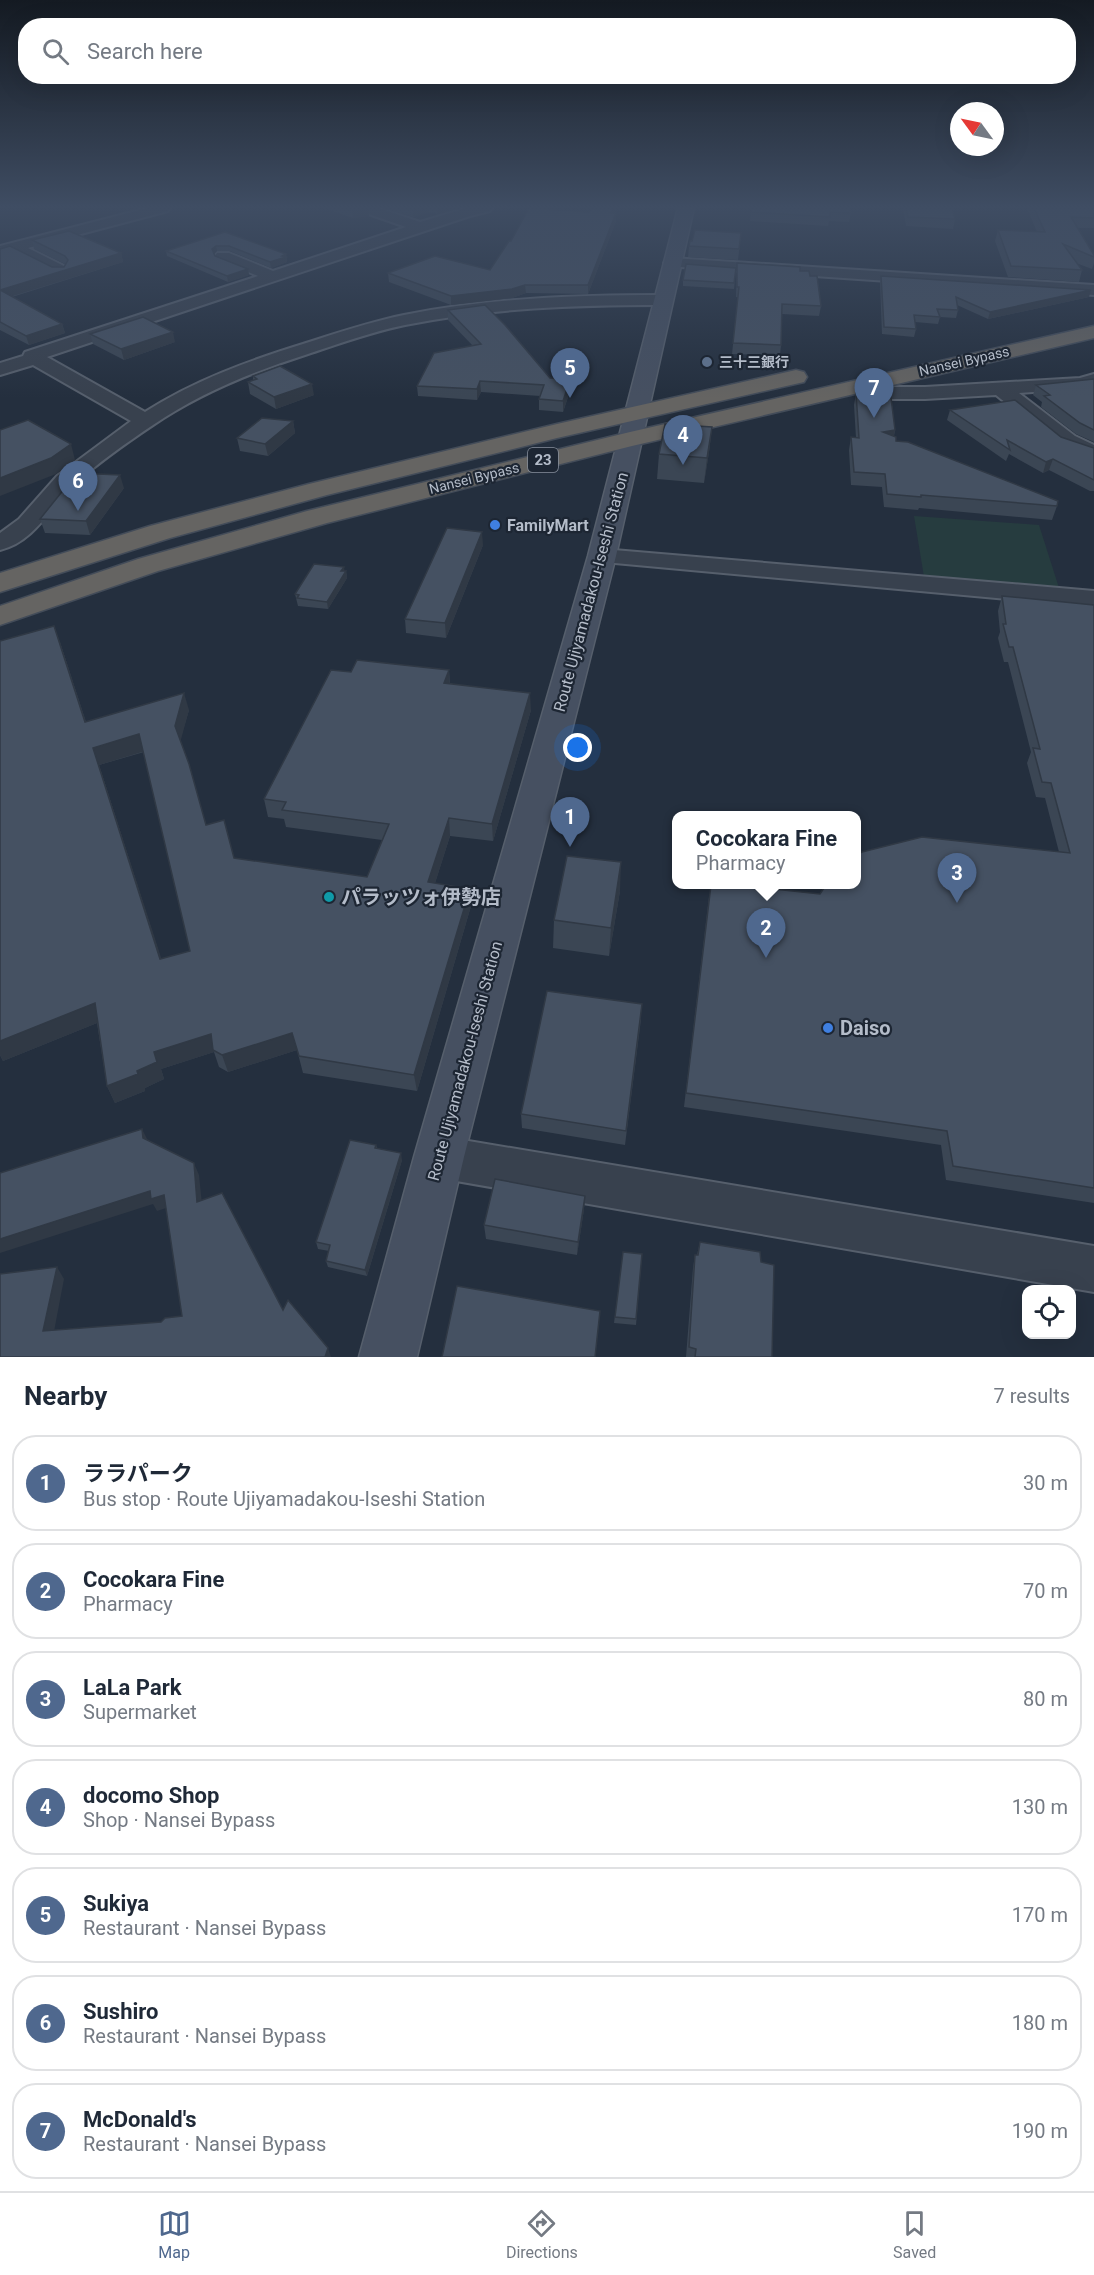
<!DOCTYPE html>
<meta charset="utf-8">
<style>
:root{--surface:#fff;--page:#f6f6f7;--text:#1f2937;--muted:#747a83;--line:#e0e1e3;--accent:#4f688e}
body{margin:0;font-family:Roboto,"Noto Sans JP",sans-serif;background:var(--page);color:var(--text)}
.controls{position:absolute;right:18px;bottom:18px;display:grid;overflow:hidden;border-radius:12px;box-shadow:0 6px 24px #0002}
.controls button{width:54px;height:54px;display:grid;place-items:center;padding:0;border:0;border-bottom:2px solid var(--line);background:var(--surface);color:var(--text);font:30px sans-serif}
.compass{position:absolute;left:950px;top:102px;width:54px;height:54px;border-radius:50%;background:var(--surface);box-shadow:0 6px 24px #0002;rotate:303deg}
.you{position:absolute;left:578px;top:748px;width:21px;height:21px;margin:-15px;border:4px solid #fff;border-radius:50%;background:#1a73e8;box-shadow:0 0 0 9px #1a73e833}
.badge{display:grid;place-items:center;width:39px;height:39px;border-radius:50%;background:var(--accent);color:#fff;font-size:20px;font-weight:700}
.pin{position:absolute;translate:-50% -50px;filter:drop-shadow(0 2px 3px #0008)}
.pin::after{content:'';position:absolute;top:32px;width:21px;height:18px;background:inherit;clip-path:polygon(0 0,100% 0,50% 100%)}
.popup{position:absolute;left:672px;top:811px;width:189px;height:78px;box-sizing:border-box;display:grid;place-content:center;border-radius:12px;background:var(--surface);filter:drop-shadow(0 2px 4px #0005);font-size:20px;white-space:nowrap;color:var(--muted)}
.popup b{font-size:22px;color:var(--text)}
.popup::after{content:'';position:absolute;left:50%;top:100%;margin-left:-12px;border:12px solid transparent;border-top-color:var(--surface)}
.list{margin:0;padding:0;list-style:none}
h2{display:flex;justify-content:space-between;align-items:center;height:78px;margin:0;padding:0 24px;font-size:26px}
h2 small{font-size:20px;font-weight:400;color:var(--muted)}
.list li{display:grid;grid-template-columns:39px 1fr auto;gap:18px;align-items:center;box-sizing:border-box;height:96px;margin:0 12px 12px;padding:0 12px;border:2px solid var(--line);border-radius:24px}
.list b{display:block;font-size:22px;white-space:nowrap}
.list p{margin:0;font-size:20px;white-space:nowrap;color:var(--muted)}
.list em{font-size:20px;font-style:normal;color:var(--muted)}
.icon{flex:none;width:33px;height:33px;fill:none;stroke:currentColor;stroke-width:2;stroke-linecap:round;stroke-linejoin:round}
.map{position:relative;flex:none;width:1094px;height:1357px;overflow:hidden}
.search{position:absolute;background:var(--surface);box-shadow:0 6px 24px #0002;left:18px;right:18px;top:18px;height:66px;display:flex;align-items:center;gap:15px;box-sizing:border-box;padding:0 21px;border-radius:24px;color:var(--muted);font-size:22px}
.sheet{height:834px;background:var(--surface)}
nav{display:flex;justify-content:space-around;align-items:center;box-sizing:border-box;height:84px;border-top:2px solid var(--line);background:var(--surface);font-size:16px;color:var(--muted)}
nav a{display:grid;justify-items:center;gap:3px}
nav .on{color:var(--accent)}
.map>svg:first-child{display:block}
.green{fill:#263c3f}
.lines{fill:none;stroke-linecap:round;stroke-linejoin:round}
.minor-casing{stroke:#565f6c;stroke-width:4}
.secondary-casing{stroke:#565f6c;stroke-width:3}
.trunk-casing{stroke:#434c59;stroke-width:3}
.minor{fill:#38414e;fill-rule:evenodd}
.secondary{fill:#465061;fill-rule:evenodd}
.trunk{fill:#656462;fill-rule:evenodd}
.wall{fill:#3b4654;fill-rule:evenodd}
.shaded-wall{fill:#303945}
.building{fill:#455162;stroke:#303945;stroke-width:1.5;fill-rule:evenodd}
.service-dot{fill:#5c6f8a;stroke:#1d2633;stroke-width:2}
.shop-dot{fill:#3f7fe0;stroke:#1d2633;stroke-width:2}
.culture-dot{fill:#0f9aa8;stroke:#1d2633;stroke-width:2}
.labels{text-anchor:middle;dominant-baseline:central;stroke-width:4.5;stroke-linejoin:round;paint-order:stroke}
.far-street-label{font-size:14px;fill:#b4bcc9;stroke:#1d2633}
.far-poi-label{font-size:14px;font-weight:bold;fill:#b4bcc9;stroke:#1d2633;text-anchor:start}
.shield{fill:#1d2633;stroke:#878f9c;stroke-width:1.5}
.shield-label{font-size:15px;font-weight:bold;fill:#b4bcc9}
.poi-label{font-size:16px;font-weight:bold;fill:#b4bcc9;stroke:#1d2633;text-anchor:start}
.street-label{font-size:16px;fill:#b4bcc9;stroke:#1d2633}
.near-poi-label{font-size:20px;font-weight:bold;fill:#b4bcc9;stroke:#1d2633;text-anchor:start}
</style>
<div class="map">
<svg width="1094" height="1357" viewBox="0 0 1094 1357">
<rect width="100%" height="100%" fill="#242f3e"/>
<path class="green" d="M914,516l125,9 21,66 -136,-14z"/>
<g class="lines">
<defs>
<g id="minor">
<path d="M148,208h22l-2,3 -140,37 38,19 2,3 -2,3h-12l-41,-21 -13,4v-10z"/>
<path d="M358,208h20l42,14 47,-14h25l-2,3 -20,5 -423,141 98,55c48,-31 103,-51 158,-68 34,-11 67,-22 101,-29 85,-17 173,-20 259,-20l6,1 2,4 -2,4 -6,1c-86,0 -173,3 -258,20 -34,7 -67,19 -100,30 -53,17 -105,38 -152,70 -27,18 -55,38 -80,60 -23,23 -39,57 -73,65v-17l19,-14 38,-43 74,-55 -98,-56 -33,10v-12l23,-7 2,-4 233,-76 -41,-17 -2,-3 2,-3h12l44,18 133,-44 -46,-16z"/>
<path d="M672,258l422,27v10l-428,-29 -2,-3 2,-3z"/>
<path d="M1094,374v12l-5,2 -70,5 56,43 19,9v14l-35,-13 -63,-51 -71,4h-59l-7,-2 -3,-4 3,-4 7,-2h59l155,-9z"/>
<path d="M602,549l492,42v16l-501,-46 -3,-5 3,-5z"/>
<path d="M439,1136l655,110v46l-655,-114 -15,-6 -7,-15 7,-15z"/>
</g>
<path id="secondary" d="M678,208h16l-78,348 -152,601 -47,200h-58l55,-200 174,-601z"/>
<g id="trunk">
<path d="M1094,326v12l-462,108 -305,77 -169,48 -158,54v-19l138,-47 169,-48 323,-79z"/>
<path d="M796,370l8,2 3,5 -3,5 -247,56 -230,57 -157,43 -170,54v-19l150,-47 159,-42 248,-60z"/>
</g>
</defs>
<use href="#minor" class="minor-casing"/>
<use href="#secondary" class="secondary-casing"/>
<use href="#trunk" class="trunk-casing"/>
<use href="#minor" class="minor"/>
<use href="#secondary" class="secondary"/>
<use href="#trunk" class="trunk"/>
</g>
<g class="wall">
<path d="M324,208h40l5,8 -16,2z"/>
<path d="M384,208h77l-24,6 -8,-2 -16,5z"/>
<path d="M591,208h25l-2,5 2,8 -28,73 -62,-1 -14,5 -61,7 -62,-23 -1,-9 102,-3 21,-29 78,-29z"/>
<path d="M751,208l100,5 -2,9 -20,-1 -1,5 -78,-5z"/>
<path d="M903,208h49l3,11 -2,10 -47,-3z"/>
<path d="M1027,208h67v20h-16l16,27v8l-2,6 -16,-6 6,7 -3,12 -71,-5 -13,-36 3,-11 39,2z"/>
<path d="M225,232l61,22 1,8 -16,6 -41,-17h-13l-3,3 1,2 33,13 1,6 -21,7 -61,-26 -1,-5z"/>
<path d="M741,233l-3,27 -50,-3 1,-11 3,-5z"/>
<path d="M32,240l89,13 2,9 -111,35 50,27 3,9 -36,12 -29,-15v-81l52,18h12l1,-3 -31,-15z"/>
<path d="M737,263l63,8 10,5 11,30 -2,10 -37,-2 -1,31 -1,10 -48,-1 6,-57h-2z"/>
<path d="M736,268l-2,21 -51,-3v-6z"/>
<path d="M881,276l208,21 -101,22 -31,-14 1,5 -2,8 -16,-1 -2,7 -23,-2 1,7 -2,8 -32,-3 -2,-51z"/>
<path d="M448,310l102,68 20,2v11l-7,21 -24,-2v-11l1,-3 -59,-4 -4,8 -59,-4 -1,-10 56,-40 -25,-26z"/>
<path d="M90,334l85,8 -51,18 -31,-16z"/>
<path d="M253,376l61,19 -38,14 -26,-15 -2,-12 5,-2z"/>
<path d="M1094,379v63l-18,-8 -35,-27 1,-5 -9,-7 3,-10z"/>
<path d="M856,393l39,37 -1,6 2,5 161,65 -5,14 -133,-12 -1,2 -34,-3 -2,-20 -31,-2 -2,-35 2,-13 5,1 -2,-33z"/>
<path d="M950,410l111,27 33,11v43h-4l-41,-21 -6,3 -34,-19 -3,7 -59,-41z"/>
<path d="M293,421l2,12 -27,23 -28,-5 -3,-13z"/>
<path d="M712,427l-3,25 -5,31 -47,-4 2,-25z"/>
<path d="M124,488l-34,47 -45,-2 -5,-14z"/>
<path d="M483,545l-37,93 -40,-5 -1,-14z"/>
<path d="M344,571h2l1,7 -19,31 -30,-3 -3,-12z"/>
<path d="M1002,596l92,9v598l-148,-23 -5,-35 -257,-38 25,-210 111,-3 239,-42 -14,-54 -9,-1 -9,-34 4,-11 -23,-90h-4l-6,-24 2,-6 -2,-21z"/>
<path d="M0,641l60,1 26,80 103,-12 -9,30 26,84 28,34 133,19 15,-37 -96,-13 -2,-8 -16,-2 -4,-18 87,-127 98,-2 1,13 81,27 -38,131 -43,-5 -15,47 35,6 1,17 -54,185 -114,-18 -6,-23 -69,22 -9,-5 -5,-15 -53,17 3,10 -19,9v3l-30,12 -8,-17 -10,-63 -94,38 -3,-6zM144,752l46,199 -29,8 -62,-194z"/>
<path d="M620,891l-11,65 -56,-8 1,-28z"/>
<path d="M641,1019l-16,126 -103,-17 -1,-14z"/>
<path d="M376,1145l1,3 25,12 -35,116 -39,-9 -2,-6 3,-10 -11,-2 -2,-7z"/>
<path d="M585,1196l-1,13 -7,46 -91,-16 -2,-14z"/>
<path d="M700,1242l61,20 11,95h-86l7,-89 2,-13h2z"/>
<path d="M623,1252l19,2 -6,71 -22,-2z"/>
</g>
<g class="shaded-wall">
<path d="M421,208h8v4l-16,5v-7z"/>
<path d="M437,208h24l-24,6z"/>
<path d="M613,208h3l-5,13v-8z"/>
<path d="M368,209l1,7 -16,2 -1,-7z"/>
<path d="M616,213v8l-28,73v-9z"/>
<path d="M216,246l1,5 -4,4 -1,-6z"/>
<path d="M121,253l2,9 -120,37 -3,-9z"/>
<path d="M286,254l1,8 -16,6 -1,-6z"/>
<path d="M248,269l1,6 -21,7 -1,-6z"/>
<path d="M525,285l1,8 -14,5 -61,7v-9z"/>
<path d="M1091,290l-2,7 -101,22 2,-7z"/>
<path d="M62,324l3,9 -36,12 -3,-9z"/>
<path d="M173,332l2,10 -51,18 -3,-11z"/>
<path d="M570,380v11l-7,21v-11z"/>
<path d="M480,381l1,11 -4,8v-11z"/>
<path d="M312,384l2,11 -38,14 -2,-12z"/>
<path d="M293,421l2,12 -27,23 -3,-12z"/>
<path d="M712,427l-3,25 -5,31 3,-25z"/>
<path d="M895,430l-3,13 -9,-11z"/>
<path d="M71,444l4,16 -19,14 -56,22v-18z"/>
<path d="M1053,459l-4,11 -6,3 3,-11z"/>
<path d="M120,475l4,13 -34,47 -4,-14z"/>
<path d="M482,532l1,13 -37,93 -1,-15z"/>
<path d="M344,567l1,7 1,-3 1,7 -19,31 -1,-7z"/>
<path d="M54,626l6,16 31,97 -6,-17z"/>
<path d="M449,670l1,17 -6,-4z"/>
<path d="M184,693l5,17 -9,33 -5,-17z"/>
<path d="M530,693l1,17 -38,131 -1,-17z"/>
<path d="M139,734l6,17 -46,14 68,211 -7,-17 -67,-211z"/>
<path d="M449,818l1,18 -20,63 -2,-17z"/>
<path d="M621,862l-1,29 -11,65 2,-28z"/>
<path d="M470,889l1,17 -54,185 -3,-16z"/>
<path d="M95,1003l7,18 -99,40 -3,-6v-14z"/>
<path d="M292,1033l5,17 -69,22 -6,-17z"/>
<path d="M211,1034l3,18 -53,17 3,10 -19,9v3l-30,12 -8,-17 30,-15 17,-19z"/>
<path d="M142,1129l6,12 -5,-3z"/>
<path d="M401,1153l1,7 -35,116 -2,-6z"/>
<path d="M194,1163l5,12 4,39 -6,-12z"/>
<path d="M150,1191l14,4 5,12 -12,4 -4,-7 -153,49v-14z"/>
<path d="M585,1196l-1,13 -7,46 1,-13z"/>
<path d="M57,1267l7,12 -12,63 -9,-11z"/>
<path d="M328,1348l3,9h-6z"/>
</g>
<g class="building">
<path d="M343,208h21l4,1 -16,2z"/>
<path d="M404,208h17l-8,2z"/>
<path d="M529,208l60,4 2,-4h22l-2,5h5l-28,72h-63l-13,4 -61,7 -63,-23 47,-17 55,14 19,-29h2z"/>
<path d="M751,208h99l1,5 -21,-1v5l-79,-5z"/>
<path d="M906,208h46l3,11 -47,-2z"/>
<path d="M1034,208h60v10l-23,-1 23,38v2l-31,-13 19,26 -71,-4 -13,-36 47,2z"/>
<path d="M695,230l46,3 -2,16 -50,-3 1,-5h2z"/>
<path d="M69,231l52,22 -121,37 62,34 -36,12 -26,-14v-73l10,-3 42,21h12l4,-7 -3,-4 -33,-16z"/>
<path d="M225,232l61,22 -4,2 4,1 -16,5 -41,-16h-13l-4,3 3,7 33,13 -21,7 -61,-25z"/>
<path d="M737,263l63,4v4h9l1,5h7l4,30 -39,-2 -1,41 -48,-2 6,-56h-2z"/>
<path d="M686,264l50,4 -2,15 -51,-3z"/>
<path d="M881,276l210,14 -101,22 -34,-15 2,13 -21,-1 3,8 -26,-2 2,14 -32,-2z"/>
<path d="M485,305l20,20 45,53 20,2 -7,21 -24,-2 5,-14 -64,-4 -3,8 -60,-3 17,-33 47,-9 -33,-34z"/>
<path d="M143,317l30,15 -52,17 -31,-15z"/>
<path d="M280,366l32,18 -38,13 -26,-15 9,-3 -4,-3z"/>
<path d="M1094,379v51l-14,-7 -36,-27 6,-1 -14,-10z"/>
<path d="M856,393l31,2 4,3 4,32 -12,2 13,5v4l12,1 150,59 -1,5 -136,-11v2l-34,-3 -2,-20 -31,-2 -3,-35 8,1z"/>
<path d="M1015,400l46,37 33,11v32l-41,-21 -7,3 -39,-22 3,10 -60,-40z"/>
<path d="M262,418l31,3 -28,23 -28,-6z"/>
<path d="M28,420l43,24 -20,14 -51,20v-48z"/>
<path d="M665,424l47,3 -5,31 -48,-4z"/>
<path d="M77,473l43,2 -34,46 -46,-2z"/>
<path d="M447,528l35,4 -37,91 -40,-4z"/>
<path d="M314,564l30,3 -3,4h5l-19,31 -30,-4 2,-3 -4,-1z"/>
<path d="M1002,596l92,9v583l-141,-22 -6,-35 -261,-38 25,-208h24l85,9 6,-9h30v-30l6,-3 60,-15 148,16 -19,-70 -9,-1 -9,-34 7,1 -27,-102h-4l-6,-23h3z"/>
<path d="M54,626l31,96 99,-29 -9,33 14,38 17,61 18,-5 10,38 133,19 22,-53 -107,-14 4,-8 -22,-3 67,-129 20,2 6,-12 92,10 -5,13 86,10 -38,131 -43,-6 -21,64 42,7 -56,186 -115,-19 -7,-23 -70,22 -9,-5 -2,-16 -57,18 3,10 -20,9 1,3 -31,12 -12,-83 -95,38v-400zM139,734l51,217 -30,8 -67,-211z"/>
<path d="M567,856l54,6 -10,66 -57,-8z"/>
<path d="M547,991l95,13 -16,127 -105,-17z"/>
<path d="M142,1129l1,9 51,25 3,39 25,-9 61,117 5,-10 40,48 -3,9h-325v-83l57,-7 -14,64 118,-9 4,-4 17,-2 -18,-121 -13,4 -1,-8 -150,48v-66z"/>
<path d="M350,1140l26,5 -1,3 26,5 -36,117 -39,-9 4,-16 -14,-3z"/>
<path d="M495,1179l90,17 -7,46 -94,-17z"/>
<path d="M700,1242l60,10 1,10 13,3 -2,92h-77l1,-8 -7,-2 6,-92h3z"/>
<path d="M623,1252l19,2 -6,65 -21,-2z"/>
<path d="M457,1286l143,25 -5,46h-153z"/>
</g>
<linearGradient id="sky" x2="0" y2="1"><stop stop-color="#141a22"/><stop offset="0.52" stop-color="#3f4d63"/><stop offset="1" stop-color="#3f4d63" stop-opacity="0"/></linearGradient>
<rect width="1094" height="398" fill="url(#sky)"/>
<circle class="service-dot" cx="707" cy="362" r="6"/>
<g class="shop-dot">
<circle cx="495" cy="525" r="6"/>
<circle cx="828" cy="1028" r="6"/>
</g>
<circle class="culture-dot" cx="329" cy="897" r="6"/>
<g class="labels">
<g class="far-street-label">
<text transform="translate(964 361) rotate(-13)">Nansei Bypass</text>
<text transform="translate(474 478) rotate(-14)">Nansei Bypass</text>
</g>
<g class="far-poi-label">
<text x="719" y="362">三十三銀行</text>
</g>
<rect class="shield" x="528" y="448" width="30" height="24" rx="4.5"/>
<g class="shield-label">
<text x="543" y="460">23</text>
</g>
<g class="poi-label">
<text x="507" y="525">FamilyMart</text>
</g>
<g class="street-label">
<text transform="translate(591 592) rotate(-75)">Route Ujiyamadakou-Iseshi Station</text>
<text transform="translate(465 1061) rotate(-75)">Route Ujiyamadakou-Iseshi Station</text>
</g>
<g class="near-poi-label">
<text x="341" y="897">パラッツォ伊勢店</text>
<text x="840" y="1028">Daiso</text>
</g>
</g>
</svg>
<div class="controls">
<button><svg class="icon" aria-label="locate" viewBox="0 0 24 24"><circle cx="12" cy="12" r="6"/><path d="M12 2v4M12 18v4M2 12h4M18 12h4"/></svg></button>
</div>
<svg class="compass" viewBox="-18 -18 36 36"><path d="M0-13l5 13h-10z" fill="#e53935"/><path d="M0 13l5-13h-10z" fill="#747a83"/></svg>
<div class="you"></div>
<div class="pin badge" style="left:570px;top:847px">1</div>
<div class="pin badge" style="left:766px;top:958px">2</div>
<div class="popup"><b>Cocokara Fine</b>Pharmacy</div>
<div class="pin badge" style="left:957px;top:903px">3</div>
<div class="pin badge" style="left:683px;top:465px">4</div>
<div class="pin badge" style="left:570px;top:398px">5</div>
<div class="pin badge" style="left:78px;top:511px">6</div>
<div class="pin badge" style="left:874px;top:418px">7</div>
<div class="search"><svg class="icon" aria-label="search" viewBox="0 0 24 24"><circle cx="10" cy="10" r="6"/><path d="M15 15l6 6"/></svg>Search here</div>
</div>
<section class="sheet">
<h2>Nearby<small>7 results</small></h2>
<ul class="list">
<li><span class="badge">1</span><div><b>ララパーク</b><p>Bus stop · Route Ujiyamadakou-Iseshi Station</p></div><em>30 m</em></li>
<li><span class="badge">2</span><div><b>Cocokara Fine</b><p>Pharmacy</p></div><em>70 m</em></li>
<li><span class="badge">3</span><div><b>LaLa Park</b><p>Supermarket</p></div><em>80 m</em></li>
<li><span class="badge">4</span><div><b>docomo Shop</b><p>Shop · Nansei Bypass</p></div><em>130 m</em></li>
<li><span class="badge">5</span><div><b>Sukiya</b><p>Restaurant · Nansei Bypass</p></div><em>170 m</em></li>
<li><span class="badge">6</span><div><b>Sushiro</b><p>Restaurant · Nansei Bypass</p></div><em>180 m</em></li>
<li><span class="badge">7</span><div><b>McDonald's</b><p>Restaurant · Nansei Bypass</p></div><em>190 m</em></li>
</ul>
</section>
<nav>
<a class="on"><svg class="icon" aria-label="map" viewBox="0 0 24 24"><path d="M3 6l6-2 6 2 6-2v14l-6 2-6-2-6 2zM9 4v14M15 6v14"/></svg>Map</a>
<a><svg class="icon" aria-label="directions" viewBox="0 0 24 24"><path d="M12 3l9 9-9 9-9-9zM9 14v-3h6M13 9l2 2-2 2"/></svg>Directions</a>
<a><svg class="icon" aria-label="saved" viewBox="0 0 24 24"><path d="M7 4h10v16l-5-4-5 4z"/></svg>Saved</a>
</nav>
